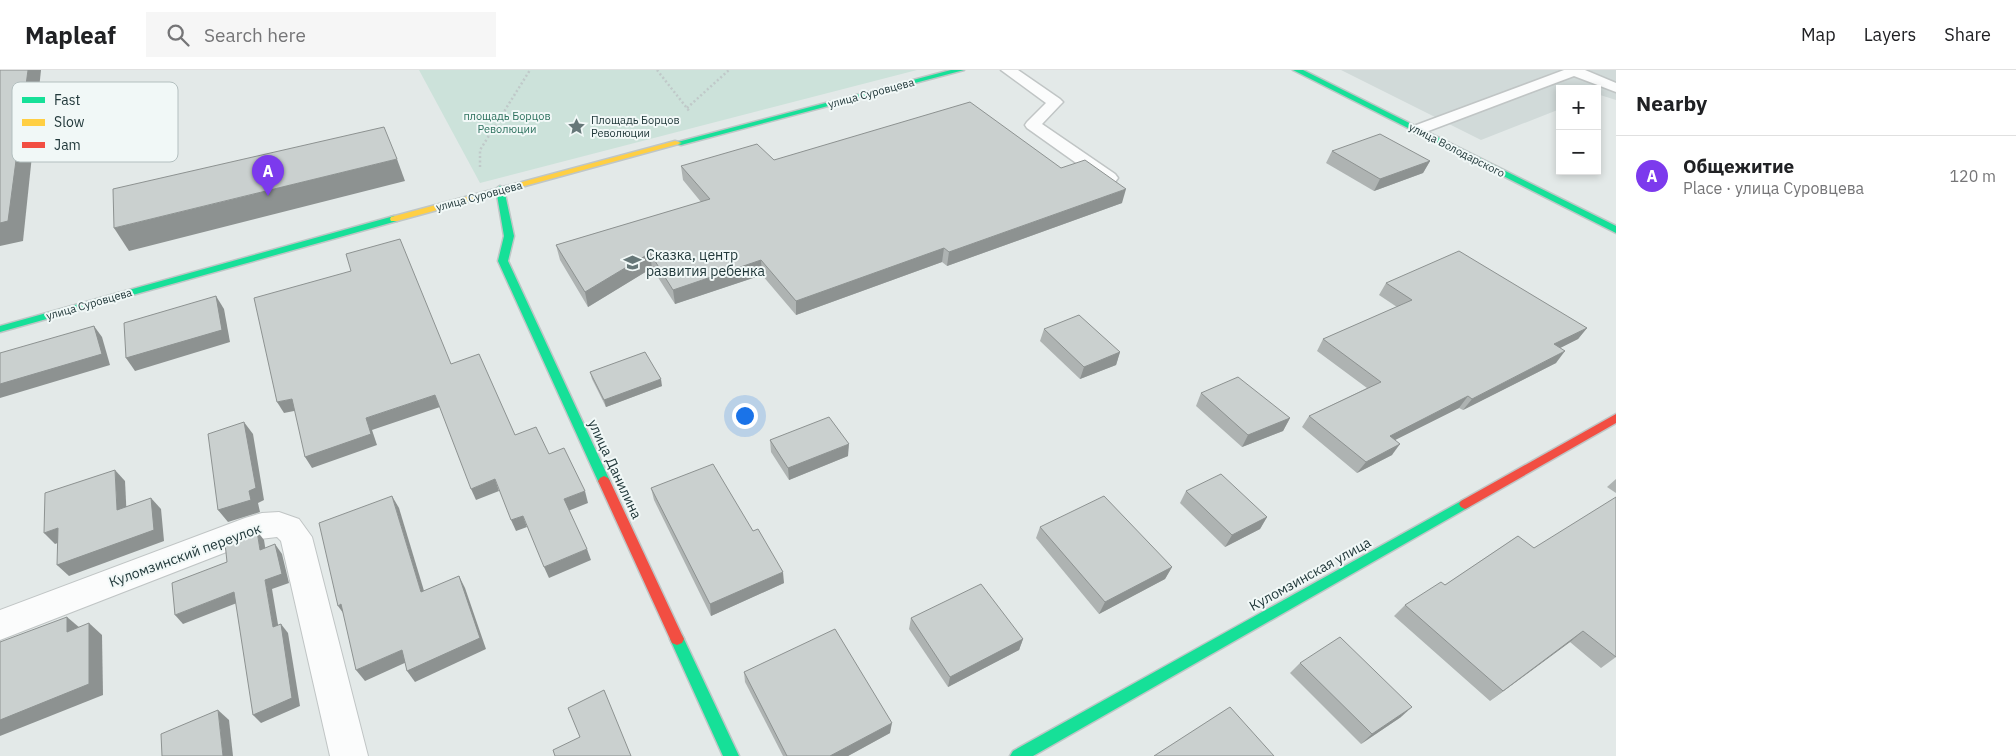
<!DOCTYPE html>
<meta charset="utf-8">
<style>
:root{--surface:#fff;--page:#f6f6f6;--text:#202124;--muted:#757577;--line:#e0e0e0;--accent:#7c3aed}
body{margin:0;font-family:"IBM Plex Sans",sans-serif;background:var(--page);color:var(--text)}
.controls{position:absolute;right:15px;top:15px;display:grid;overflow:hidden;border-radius:0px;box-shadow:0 2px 8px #0003}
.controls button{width:45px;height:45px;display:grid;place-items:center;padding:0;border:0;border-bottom:1px solid var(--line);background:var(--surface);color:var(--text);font:25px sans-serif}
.you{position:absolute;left:744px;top:345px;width:18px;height:18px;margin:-12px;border:4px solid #fff;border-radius:50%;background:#1a73e8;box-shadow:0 0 0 8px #1a73e833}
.badge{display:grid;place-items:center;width:32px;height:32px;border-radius:50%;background:var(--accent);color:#fff;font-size:16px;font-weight:700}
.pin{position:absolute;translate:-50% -41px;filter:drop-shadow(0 1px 2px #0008)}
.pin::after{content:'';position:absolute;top:26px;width:18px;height:15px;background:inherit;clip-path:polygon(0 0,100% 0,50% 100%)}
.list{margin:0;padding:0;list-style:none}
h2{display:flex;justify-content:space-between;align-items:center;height:65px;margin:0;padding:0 20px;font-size:21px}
h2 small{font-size:16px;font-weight:400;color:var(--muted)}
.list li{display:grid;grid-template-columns:32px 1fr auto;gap:15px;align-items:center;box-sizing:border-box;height:80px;padding:0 20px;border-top:1px solid var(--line)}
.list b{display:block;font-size:19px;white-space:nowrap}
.list p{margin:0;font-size:16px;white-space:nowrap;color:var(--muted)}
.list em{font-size:16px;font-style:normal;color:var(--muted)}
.icon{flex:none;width:28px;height:28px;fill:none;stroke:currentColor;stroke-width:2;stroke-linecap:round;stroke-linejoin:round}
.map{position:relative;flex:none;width:1616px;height:686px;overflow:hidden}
header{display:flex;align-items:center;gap:30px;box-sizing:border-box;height:70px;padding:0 25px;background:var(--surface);border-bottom:1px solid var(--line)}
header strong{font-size:24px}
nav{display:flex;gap:28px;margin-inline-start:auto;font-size:18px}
.search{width:350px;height:45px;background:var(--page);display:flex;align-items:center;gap:12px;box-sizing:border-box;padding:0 18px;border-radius:0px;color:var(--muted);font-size:19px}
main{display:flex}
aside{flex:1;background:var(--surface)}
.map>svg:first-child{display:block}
.built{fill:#d1dad9}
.green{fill:#cce2da}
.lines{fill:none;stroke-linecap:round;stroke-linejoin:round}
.lane-casing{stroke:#c0c5c5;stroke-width:3}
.street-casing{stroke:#c0c5c5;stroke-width:2}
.fast-casing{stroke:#bfc6c6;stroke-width:3}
.slow-casing{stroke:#bfc6c6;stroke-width:3}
.jam-casing{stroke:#bfc6c6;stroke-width:3}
.path{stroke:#c0c9c9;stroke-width:2.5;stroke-dasharray:2 2.5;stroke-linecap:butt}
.lane{fill:#fbfcfc;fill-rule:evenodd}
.street{fill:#fbfcfc;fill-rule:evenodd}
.fast{fill:#16e098;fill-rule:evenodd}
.slow{fill:#ffcf43;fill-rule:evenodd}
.jam{fill:#f24e42;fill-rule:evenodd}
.wall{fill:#aeb3b2}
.shaded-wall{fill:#8d9291}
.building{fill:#cad0cf;stroke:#8d9291}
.labels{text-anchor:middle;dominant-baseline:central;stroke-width:4;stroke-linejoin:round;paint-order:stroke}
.far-street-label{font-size:11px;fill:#22393b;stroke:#f1f8f7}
.far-park-label{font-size:11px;fill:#2d715e;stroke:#f1f8f7}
.far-poi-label{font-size:11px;fill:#22393b;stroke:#f1f8f7;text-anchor:start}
.poi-label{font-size:14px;fill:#22393b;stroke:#f1f8f7;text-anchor:start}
.street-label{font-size:14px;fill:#22393b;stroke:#f1f8f7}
.key{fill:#f1f8f7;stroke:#b3bfbf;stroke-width:1}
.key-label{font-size:14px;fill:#22393b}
</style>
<header>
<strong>Mapleaf</strong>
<div class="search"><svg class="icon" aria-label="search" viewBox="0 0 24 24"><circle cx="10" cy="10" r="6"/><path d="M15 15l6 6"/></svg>Search here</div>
<nav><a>Map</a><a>Layers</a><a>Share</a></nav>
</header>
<main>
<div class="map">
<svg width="1616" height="686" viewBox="0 0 1616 686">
<rect width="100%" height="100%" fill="#e3e9e8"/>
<path class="built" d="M1341,0h275v30l-19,-6v-5h-37v20l-79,31z"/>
<path class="green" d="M419,0h498l-437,113z"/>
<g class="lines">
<defs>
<g id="lane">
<path d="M1001,0h17l42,29 3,3 -3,3 -18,19 73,50 3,4 -3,4h-12l-76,-54 -2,-3 2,-3 19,-19z"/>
<path d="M1564,0h21l31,13v9l-42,-16 -151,57 -6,2 -8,-5 2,-3z"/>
</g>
<path id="street" d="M279,442l20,7 13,18 56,219h-38l-49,-215 -4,-4 -17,2 -260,101v-30l245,-92 17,-5z"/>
<g id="fast">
<path d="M951,0h13l-283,75 -7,-2z"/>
<path d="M1293,0h10l313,156v7z"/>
<path d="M500,116l4,3 10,47 -6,25 102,220 -2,3h-8l-2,-3 -100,-220 6,-25 -8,-47z"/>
<path d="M394,146l3,1v4l-397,111v-6z"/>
<path d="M1465,429l4,2 2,3 -2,3 -436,249h-23l3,-5z"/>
<path d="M677,563l5,2 57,121h-16l-53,-117 2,-4z"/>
</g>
<path id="slow" d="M675,71l7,2 -285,78h-6l-1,-2 1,-2z"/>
<g id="jam">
<path d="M1616,344v9l-147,84 -4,2 -4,-2 -2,-3 2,-3z"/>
<path d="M604,406l4,2 2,3 72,154 2,4 -2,4 -5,2 -5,-2 -74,-162 2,-3z"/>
</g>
</defs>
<use href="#lane" class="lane-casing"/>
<use href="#street" class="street-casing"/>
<use href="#fast" class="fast-casing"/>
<use href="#slow" class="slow-casing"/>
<use href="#jam" class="jam-casing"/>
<g class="path">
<path d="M657,0l33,42"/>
<path d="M687,38l42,-38"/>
<path d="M480,97v-17l50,-80"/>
</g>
<use href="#lane" class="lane"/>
<use href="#street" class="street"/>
<use href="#fast" class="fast"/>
<use href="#slow" class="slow"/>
<use href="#jam" class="jam"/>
</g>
<g class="wall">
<path d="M1332,81l98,10 -7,12 -49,18 -48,-28z"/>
<path d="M774,90l287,8 61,35 -175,63 -5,-4 -146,53 -34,-40 -87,29 -23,-36 -64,39 -28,-47 -4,-15 145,-43 -18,-22 -2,-14z"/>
<path d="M1386,213l201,45 -9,11 -18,9 -4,15 -93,47 -4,-2 -64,32 -3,15 -35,18 -55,-46 7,-11 58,-28 -50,-37 6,-12 74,-32 -18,-12z"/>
<path d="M1044,259l76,23 -4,13 -36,14 -40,-38z"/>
<path d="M590,302l72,14 -56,21 -14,-28z"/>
<path d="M1201,323l89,25 -7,13 -41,16 -46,-41z"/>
<path d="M770,370l78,16 -59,24 -18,-28z"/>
<path d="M1616,409v14l-9,-6z"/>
<path d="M651,418l102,43 31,52 -73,33 -57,-116z"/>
<path d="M1186,421l81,26 -7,12 -35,18 -45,-44z"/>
<path d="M1040,457l132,40 -7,12 -66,35 -63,-76z"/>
<path d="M1518,466l98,121 -15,11 -31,-26 -80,59 -96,-85 11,-11 40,-20z"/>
<path d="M911,548l112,21 -4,11 -71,37 -39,-58z"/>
<path d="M1300,593l101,54 -40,27 -71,-71z"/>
<path d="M744,602l146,61 -42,23h-65l-38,-74z"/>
</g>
<g class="shaded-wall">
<path d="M28,0h13l-18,171 -23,5v-23z"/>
<path d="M397,89l8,22 -276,70 -15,-23z"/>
<path d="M1430,91l-7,12 -49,18 6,-12z"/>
<path d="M1126,119l-4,14 -175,63 2,-14z"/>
<path d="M944,178l-2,14 -146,53v-14z"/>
<path d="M650,183l2,15 -64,39 -3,-15z"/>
<path d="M761,190l1,15 -87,29 -2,-14z"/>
<path d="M216,226l8,13 6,33 -95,29 -9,-13z"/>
<path d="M94,256l8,11 8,28 -110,33v-14z"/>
<path d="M1587,258l-9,11 -34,17 10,-12z"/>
<path d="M1565,281l-9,12 -93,47 9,-11z"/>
<path d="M1120,282l-4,13 -36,14 4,-12z"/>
<path d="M661,309l1,7 -56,21 -2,-7z"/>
<path d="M435,325l5,12 -68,23 5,15 -65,23 -7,-11 61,-39z"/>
<path d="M1468,326l-9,12 -78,39 9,-11z"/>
<path d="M292,329l7,11 -15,3 -7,-11z"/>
<path d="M1290,348l-7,13 -41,16 6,-12z"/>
<path d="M244,352l9,12 11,66 -6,3 2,9 -32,10 -10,-12 31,-19z"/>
<path d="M849,374l-1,12 -59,24 -1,-12z"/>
<path d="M1400,374l-8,11 -35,18 9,-11z"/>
<path d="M115,400l10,11 2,40 -10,-11z"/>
<path d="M495,409l4,12 -23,9 -5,-11z"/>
<path d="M585,421l3,12 -20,8 -4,-12z"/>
<path d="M392,426l7,12 29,96 -7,-12z"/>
<path d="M151,428l10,11 3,32 -95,35 -12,-11z"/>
<path d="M523,446l4,11 -11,4 -5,-11z"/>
<path d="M1267,447l-7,12 -35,18 7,-12z"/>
<path d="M58,458l11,11 -14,5 -11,-11z"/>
<path d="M257,461l7,9 3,19 -7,-9z"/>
<path d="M275,474l7,10 7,29 -17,6 8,47 -7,-9 -8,-47z"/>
<path d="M587,479l4,11 -42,18 -5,-11z"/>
<path d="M1172,497l-7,12 -66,35 6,-12z"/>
<path d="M783,502l1,11 -73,33 -1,-12z"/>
<path d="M459,506l6,12 21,61 -71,33 -8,-11z"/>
<path d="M234,522l8,9 -59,23 -8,-9z"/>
<path d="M341,534l5,13 -8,-11z"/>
<path d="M67,547l13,11 -13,4z"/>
<path d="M89,553l13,12 1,60 -103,41v-16z"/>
<path d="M281,554l7,9 12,73 -39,17 -8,-8z"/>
<path d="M1583,561l-13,11 -80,59 13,-10z"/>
<path d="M1023,569l-4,11 -71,37 2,-10z"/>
<path d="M402,580l7,11 -44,20 -9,-11z"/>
<path d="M1412,637l-11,10 -40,27 11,-10z"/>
<path d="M218,640l11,10 4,36h-10z"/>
<path d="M892,653l-2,10 -42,23h-18z"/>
</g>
<g class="building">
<path d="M0,0h28l-20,151 -8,2z"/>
<path d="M970,32l91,66 24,-8 41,29 -177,63 -5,-4 -148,53 -35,-41 -88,30 -23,-37 -65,39 -29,-47 154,-46 -29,-33 76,-22 17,16z"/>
<path d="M384,57l13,32 -283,69 -1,-39z"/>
<path d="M1380,64l50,27 -50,18 -48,-28z"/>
<path d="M400,169l51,125 28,-10 36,81 21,-8 13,27 15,-6 21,43 -21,8 23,50 -43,18 -21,-51 -12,4 -16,-41 -24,10 -36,-94 -69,23 5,16 -66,23 -13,-58 -15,3 -23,-104 97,-27 -5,-17z"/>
<path d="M1459,181l128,77 -33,16 11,7 -93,48 -4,-3 -78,40 10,8 -34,18 -57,-46 72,-34 -58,-43 89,-39 -26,-17z"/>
<path d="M216,226l6,34 -96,28 -2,-35z"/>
<path d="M1079,245l41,37 -36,15 -40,-38z"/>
<path d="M94,256l8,28 -102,30v-31z"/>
<path d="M645,282l16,27 -57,21 -14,-28z"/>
<path d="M1238,307l52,41 -42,17 -47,-42z"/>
<path d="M829,347l20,27 -61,24 -18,-28z"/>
<path d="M244,352l12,66 -7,3 2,9 -33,10 -10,-76z"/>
<path d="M713,394l40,67 5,-2 25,43 -73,32 -59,-116z"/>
<path d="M115,400l2,40 34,-12 3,32 -97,35 1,-37 -14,5 1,-40z"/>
<path d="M1221,404l46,43 -35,18 -46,-44z"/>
<path d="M392,426l29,96 38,-16 21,62 -73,33 -5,-21 -46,20 -15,-66 -3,2 -19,-83z"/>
<path d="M1104,426l68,71 -67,35 -65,-75z"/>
<path d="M1616,427v160l-33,-26 -80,60 -98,-86 36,-23 4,3 73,-49 16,12z"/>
<path d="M257,461l3,19 15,-6 7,30 -17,6 8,47 8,-3 11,74 -39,17 -19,-123 -59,23 -3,-32 55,-21 -2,-19 28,-11z"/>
<path d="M981,514l42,55 -73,38 -39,-59z"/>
<path d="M67,547v15l22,-9v61l-89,36v-78z"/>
<path d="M835,559l57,94 -62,33h-43l-43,-84z"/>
<path d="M1340,567l72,70 -40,27 -72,-71z"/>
<path d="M604,620l27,66h-76l-2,-6 27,-13 -12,-29z"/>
<path d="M1230,637l44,49h-120z"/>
<path d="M218,640l5,46h-61l-1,-22z"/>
</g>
<defs>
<symbol id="sight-bare" viewBox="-9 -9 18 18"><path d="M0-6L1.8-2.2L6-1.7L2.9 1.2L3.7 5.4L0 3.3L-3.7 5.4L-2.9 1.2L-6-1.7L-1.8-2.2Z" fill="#667778" stroke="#f1f8f7" stroke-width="2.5" paint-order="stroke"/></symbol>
<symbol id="school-bare" viewBox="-9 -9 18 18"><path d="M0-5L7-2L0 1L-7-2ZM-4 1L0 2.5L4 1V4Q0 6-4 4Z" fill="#667778" stroke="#f1f8f7" stroke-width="2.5" paint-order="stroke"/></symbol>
</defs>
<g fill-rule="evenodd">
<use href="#sight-bare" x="564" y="44" width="25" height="25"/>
<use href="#school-bare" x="620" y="180" width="25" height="25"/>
</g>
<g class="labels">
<g class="far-street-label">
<text transform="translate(871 23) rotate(-15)">улица Суровцева</text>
<text transform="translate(1457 80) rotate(27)">улица Володарского</text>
<text transform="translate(479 126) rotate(-15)">улица Суровцева</text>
<text transform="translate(89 234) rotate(-16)">улица Суровцева</text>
</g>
<g class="far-park-label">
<text x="507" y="46">площадь Борцов<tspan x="507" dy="13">Революции</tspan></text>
</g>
<g class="far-poi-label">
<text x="591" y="50">Площадь Борцов<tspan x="591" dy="13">Революции</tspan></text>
</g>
<g class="poi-label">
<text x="646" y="185">Сказка, центр<tspan x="646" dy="16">развития ребенка</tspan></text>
</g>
<g class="street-label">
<text transform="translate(615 399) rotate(65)">улица Данилина</text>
<text transform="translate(185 485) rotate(-20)">Куломзинский переулок</text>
<text transform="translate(1310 504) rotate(-29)">Куломзинская улица</text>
</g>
</g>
<rect x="12" y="12" width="166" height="80" rx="8" class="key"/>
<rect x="22" y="27" width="23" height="6" fill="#16e098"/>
<rect x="22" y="49" width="23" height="7" fill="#ffcf43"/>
<rect x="22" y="72" width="23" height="6" fill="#f24e42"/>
<g class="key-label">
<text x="54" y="35">Fast</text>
<text x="54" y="57">Slow</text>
<text x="54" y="80">Jam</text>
</g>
</svg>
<div class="controls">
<button>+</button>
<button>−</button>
</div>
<div class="you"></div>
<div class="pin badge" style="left:268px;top:126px">A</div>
</div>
<aside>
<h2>Nearby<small></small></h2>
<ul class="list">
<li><span class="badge">A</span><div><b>Общежитие</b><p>Place · улица Суровцева</p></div><em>120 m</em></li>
</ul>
</aside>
</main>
